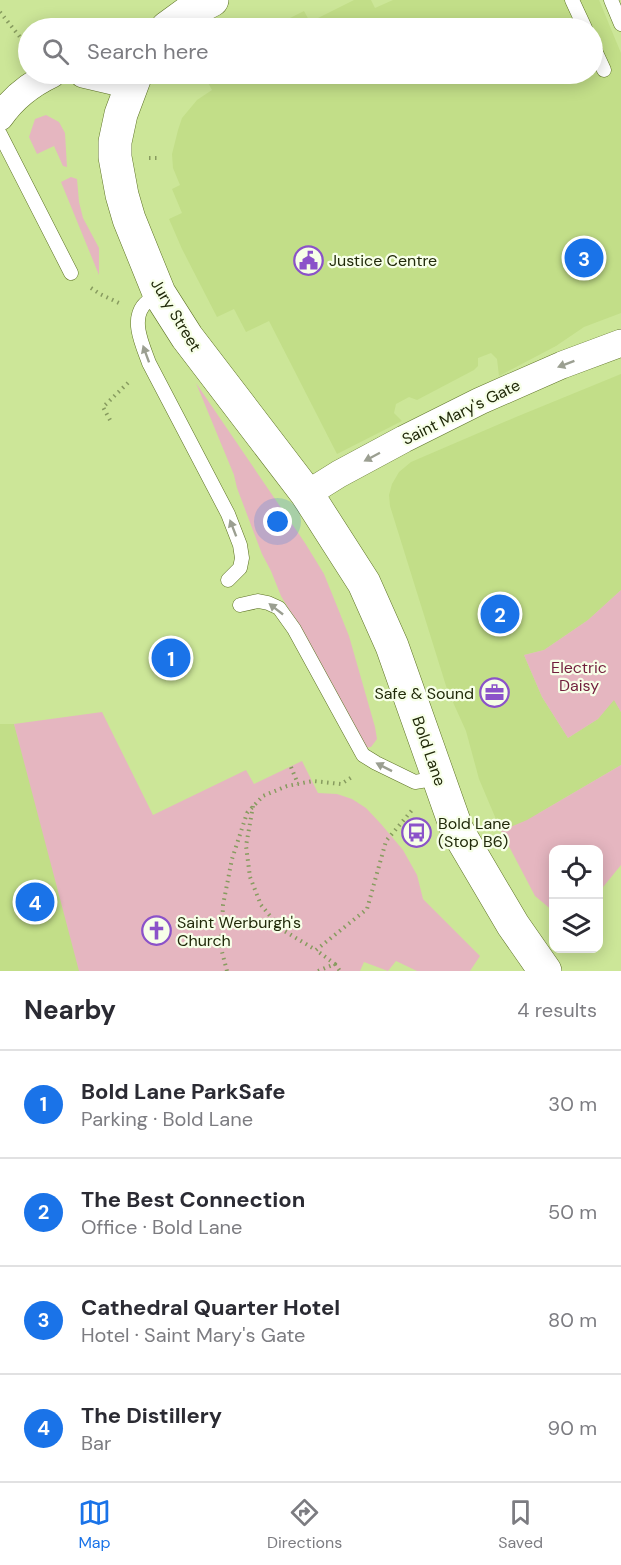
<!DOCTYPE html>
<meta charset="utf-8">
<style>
:root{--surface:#fff;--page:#f7f7f7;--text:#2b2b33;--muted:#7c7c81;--line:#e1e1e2;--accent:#1a73e8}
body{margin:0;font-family:"DM Sans",sans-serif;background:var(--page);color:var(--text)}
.controls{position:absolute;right:18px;bottom:18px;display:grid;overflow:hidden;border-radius:12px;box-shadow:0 3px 15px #0003}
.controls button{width:54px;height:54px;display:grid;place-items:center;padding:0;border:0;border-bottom:2px solid var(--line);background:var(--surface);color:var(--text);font:30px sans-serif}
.you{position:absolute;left:278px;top:522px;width:21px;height:21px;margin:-15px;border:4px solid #fff;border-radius:50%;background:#1a73e8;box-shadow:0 0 0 9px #1a73e833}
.badge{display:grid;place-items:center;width:39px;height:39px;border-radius:50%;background:var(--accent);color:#fff;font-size:20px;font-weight:700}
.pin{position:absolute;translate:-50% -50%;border:3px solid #fff;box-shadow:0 2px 6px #0006}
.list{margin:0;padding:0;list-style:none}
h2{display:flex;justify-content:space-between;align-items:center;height:78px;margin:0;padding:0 24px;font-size:26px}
h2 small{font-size:20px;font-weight:400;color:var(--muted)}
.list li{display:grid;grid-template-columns:39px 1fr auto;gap:18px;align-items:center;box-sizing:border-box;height:108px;padding:0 24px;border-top:2px solid var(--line)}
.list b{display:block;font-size:22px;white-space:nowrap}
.list p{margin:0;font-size:20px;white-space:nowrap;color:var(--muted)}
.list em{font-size:20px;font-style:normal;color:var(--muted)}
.icon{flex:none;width:33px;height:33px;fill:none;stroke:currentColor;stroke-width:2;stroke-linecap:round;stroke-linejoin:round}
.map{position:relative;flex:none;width:621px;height:971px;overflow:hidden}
.search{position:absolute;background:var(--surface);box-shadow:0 3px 15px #0003;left:18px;right:18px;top:18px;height:66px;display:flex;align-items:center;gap:15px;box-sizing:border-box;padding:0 21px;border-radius:33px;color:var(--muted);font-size:22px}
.sheet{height:510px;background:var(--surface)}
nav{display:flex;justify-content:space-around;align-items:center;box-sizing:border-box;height:84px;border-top:2px solid var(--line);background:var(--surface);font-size:16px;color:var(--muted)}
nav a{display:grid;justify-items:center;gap:3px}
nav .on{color:var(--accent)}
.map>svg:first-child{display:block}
.built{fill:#c2de88}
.green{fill:#e5b6c0}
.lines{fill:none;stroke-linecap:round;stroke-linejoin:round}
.service-casing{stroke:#5c7124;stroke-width:15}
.minor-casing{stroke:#5c7124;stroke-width:28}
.tertiary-casing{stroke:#5c7124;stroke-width:34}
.path{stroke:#879b5f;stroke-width:4;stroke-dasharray:1.5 4.5;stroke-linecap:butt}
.service{stroke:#fff;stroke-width:14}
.minor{stroke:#fff;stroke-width:27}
.tertiary{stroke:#fff;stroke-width:33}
.oneway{fill:#9b9f91}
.labels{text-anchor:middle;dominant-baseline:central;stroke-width:4.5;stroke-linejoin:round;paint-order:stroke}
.poi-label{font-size:16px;fill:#212a0a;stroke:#f7ffe8;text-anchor:start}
.street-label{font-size:16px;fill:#212a0a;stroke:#f7ffe8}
.park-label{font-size:16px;fill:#711e3c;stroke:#f7ffe8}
</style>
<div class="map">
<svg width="621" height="971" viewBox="0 0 621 971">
<rect width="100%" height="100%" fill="#cce698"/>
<g class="built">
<path d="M354,0h17l4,8 18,-8h206l22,53v260l-37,14 -28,19 -57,30 -2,-17 -6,-6 -13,5v8l-4,4 -57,30 -8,-3 -13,7 -2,9 8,8 -65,33 -68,-133 -23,11 -12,-23 -17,8 -35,-68 -13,-30 13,-6 -10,-24 8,-4 -7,-17 -1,-14 6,-24 4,-12 15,-18 15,-10 -6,-11 9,-5h377v-46h-322l34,-17 6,11z"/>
<path d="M621,374v216l-33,30 -44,30 -20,5 18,42 26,41 30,-19 16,-20 7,13v53l-82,48 59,36h-44l-37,-24 -16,6 -22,-52 -13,-48 -19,-42 -57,-183 -1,-11 3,-11 7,-12 12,-10 105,-45z"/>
<path d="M0,724h14l36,119 31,128h-81z"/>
</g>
<g class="green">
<path d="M46,115l13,7 6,11 2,34 -4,-1 -9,-20 -17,8 -8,-17 6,-18z"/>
<path d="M71,177l6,2 2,23 4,16 16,30v27l-38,-93z"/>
<path d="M196,383l109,160 19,31 25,62 26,91 2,12 -6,8 -7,1 -20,-35 -36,-72 -27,-45 -10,-25 -9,-17 -25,-66 -3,-13z"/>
<path d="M621,590v122l-7,-12 -16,19 -30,19 -26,-41 -18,-42 20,-5 44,-30z"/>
<path d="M102,712l51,103 93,-45 8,14 48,-23 16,32 19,1 15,5 14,9 15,16 22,26 14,25 6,24 57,57 -10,15h-53l-21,-10 -8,10 -24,-9 -4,9h-281l-65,-247z"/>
<path d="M621,765v100l-22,27 -1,-43h-44l-1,62 -18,-15 -34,-65 26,-11z"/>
</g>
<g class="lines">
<defs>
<g id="service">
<path d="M572,0l13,28"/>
<path d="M611,0l10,24"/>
<path d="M592,44l12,26"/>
<path d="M0,134l71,139"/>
<path d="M159,293c-5,4 -12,8 -16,13 -12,16 0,40 6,57l79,151 12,31 2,13 -2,10 -12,12"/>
<path d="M240,605l18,-4 10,2 11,5 15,21 69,126 13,8 39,19 24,-4"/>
</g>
<g id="minor">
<path d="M83,74l47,11"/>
<path d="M0,117c13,-19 31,-33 52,-43"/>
<path d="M307,494l32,-20 65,-35 76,-38 82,-36 59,-22"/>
</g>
<g id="tertiary">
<path d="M167,28l22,-16 23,-12"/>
<path d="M136,74l-15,40 -6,28v15l7,38 7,24 30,74 28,44 120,157 57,89 28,63 65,184 56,95 32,46"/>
</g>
</defs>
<use href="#service" class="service-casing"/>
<use href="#minor" class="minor-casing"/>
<use href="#tertiary" class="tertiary-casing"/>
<g class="path">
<path d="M0,12l28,35"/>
<path d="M149,158h11"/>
<path d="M91,288l9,6 19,9"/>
<path d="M110,420l-7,-13 28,-27"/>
<path d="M291,767l7,17"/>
<path d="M253,806l-7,40 4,31 11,28 20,24 35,21"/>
<path d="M335,964l5,7"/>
<path d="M227,971l-6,-23 2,-43 9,-46 15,-46 16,-17 24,-10 26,-5 28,3 11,-7"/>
<path d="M318,971l17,-7 -19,-14 51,-41 19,-68 27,-32"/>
</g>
<use href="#service" class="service"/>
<use href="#minor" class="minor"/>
<use href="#tertiary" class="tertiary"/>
</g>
<defs><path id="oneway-solid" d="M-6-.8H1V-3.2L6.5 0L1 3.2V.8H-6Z" transform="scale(1.5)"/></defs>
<g class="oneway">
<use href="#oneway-solid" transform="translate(146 354) rotate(-110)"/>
<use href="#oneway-solid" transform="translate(566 364) rotate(159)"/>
<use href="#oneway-solid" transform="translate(372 457) rotate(152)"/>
<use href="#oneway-solid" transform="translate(233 528) rotate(-111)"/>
<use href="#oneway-solid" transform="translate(276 609) rotate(-142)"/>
<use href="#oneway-solid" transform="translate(384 767) rotate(-153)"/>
</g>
<defs>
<symbol id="civic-ring" viewBox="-11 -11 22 22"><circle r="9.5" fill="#f7ffe8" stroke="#8b52c9" stroke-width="1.5"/><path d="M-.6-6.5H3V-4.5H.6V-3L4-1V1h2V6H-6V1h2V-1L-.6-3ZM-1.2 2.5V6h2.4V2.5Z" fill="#8b52c9"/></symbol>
<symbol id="office-ring" viewBox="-11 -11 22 22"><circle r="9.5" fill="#f7ffe8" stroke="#8b52c9" stroke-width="1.5"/><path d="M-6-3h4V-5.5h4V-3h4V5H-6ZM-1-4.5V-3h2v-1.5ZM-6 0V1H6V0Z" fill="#8b52c9"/></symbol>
<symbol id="bus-ring" viewBox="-11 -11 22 22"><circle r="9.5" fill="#f7ffe8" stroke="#8b52c9" stroke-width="1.5"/><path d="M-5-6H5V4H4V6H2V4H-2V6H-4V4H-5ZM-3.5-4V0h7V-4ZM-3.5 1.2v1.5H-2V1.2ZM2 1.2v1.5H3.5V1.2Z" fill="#8b52c9"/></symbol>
<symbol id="church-ring" viewBox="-11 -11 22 22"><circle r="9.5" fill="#f7ffe8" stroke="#8b52c9" stroke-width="1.5"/><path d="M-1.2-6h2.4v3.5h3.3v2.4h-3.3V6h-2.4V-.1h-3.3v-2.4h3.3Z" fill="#8b52c9"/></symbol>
</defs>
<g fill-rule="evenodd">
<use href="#civic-ring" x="292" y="244" width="33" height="33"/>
<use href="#office-ring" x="478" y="676" width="33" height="33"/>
<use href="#bus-ring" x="400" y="816" width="33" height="33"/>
<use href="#church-ring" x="140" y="914" width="33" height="33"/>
</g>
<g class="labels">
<g class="poi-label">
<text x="329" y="260">Justice Centre</text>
<text x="474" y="693" text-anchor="end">Safe &amp; Sound</text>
<text x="438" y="823">Bold Lane<tspan x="438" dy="18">(Stop B6)</tspan></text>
<text x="177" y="922">Saint Werburgh's<tspan x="177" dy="18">Church</tspan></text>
</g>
<g class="street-label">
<text transform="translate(176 315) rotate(59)">Jury Street</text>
<text transform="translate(461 412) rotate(-26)">Saint Mary's Gate</text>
<text transform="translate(429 751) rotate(71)">Bold Lane</text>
</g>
<g class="park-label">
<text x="579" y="667">Electric<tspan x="579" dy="18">Daisy</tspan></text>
</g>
</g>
</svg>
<div class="controls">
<button><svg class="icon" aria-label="locate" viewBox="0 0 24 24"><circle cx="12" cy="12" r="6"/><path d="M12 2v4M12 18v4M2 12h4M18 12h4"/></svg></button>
<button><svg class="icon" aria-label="layers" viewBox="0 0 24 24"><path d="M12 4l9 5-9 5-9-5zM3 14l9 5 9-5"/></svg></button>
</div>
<div class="you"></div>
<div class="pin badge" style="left:171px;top:658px">1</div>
<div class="pin badge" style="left:500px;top:614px">2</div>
<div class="pin badge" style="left:584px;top:258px">3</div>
<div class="pin badge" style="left:35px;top:902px">4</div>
<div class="search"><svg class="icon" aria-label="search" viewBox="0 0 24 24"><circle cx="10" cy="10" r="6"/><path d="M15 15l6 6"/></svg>Search here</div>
</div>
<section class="sheet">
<h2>Nearby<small>4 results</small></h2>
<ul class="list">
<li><span class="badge">1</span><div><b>Bold Lane ParkSafe</b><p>Parking · Bold Lane</p></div><em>30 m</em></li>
<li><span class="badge">2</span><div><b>The Best Connection</b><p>Office · Bold Lane</p></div><em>50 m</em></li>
<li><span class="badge">3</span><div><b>Cathedral Quarter Hotel</b><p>Hotel · Saint Mary's Gate</p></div><em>80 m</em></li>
<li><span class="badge">4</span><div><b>The Distillery</b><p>Bar</p></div><em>90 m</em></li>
</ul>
</section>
<nav>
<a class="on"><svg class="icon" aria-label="map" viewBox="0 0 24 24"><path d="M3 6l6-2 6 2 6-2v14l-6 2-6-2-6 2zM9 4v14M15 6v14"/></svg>Map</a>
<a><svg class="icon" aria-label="directions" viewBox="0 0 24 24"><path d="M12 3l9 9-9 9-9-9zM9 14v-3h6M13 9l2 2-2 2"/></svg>Directions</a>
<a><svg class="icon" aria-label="saved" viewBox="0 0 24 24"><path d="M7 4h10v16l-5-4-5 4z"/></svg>Saved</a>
</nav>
